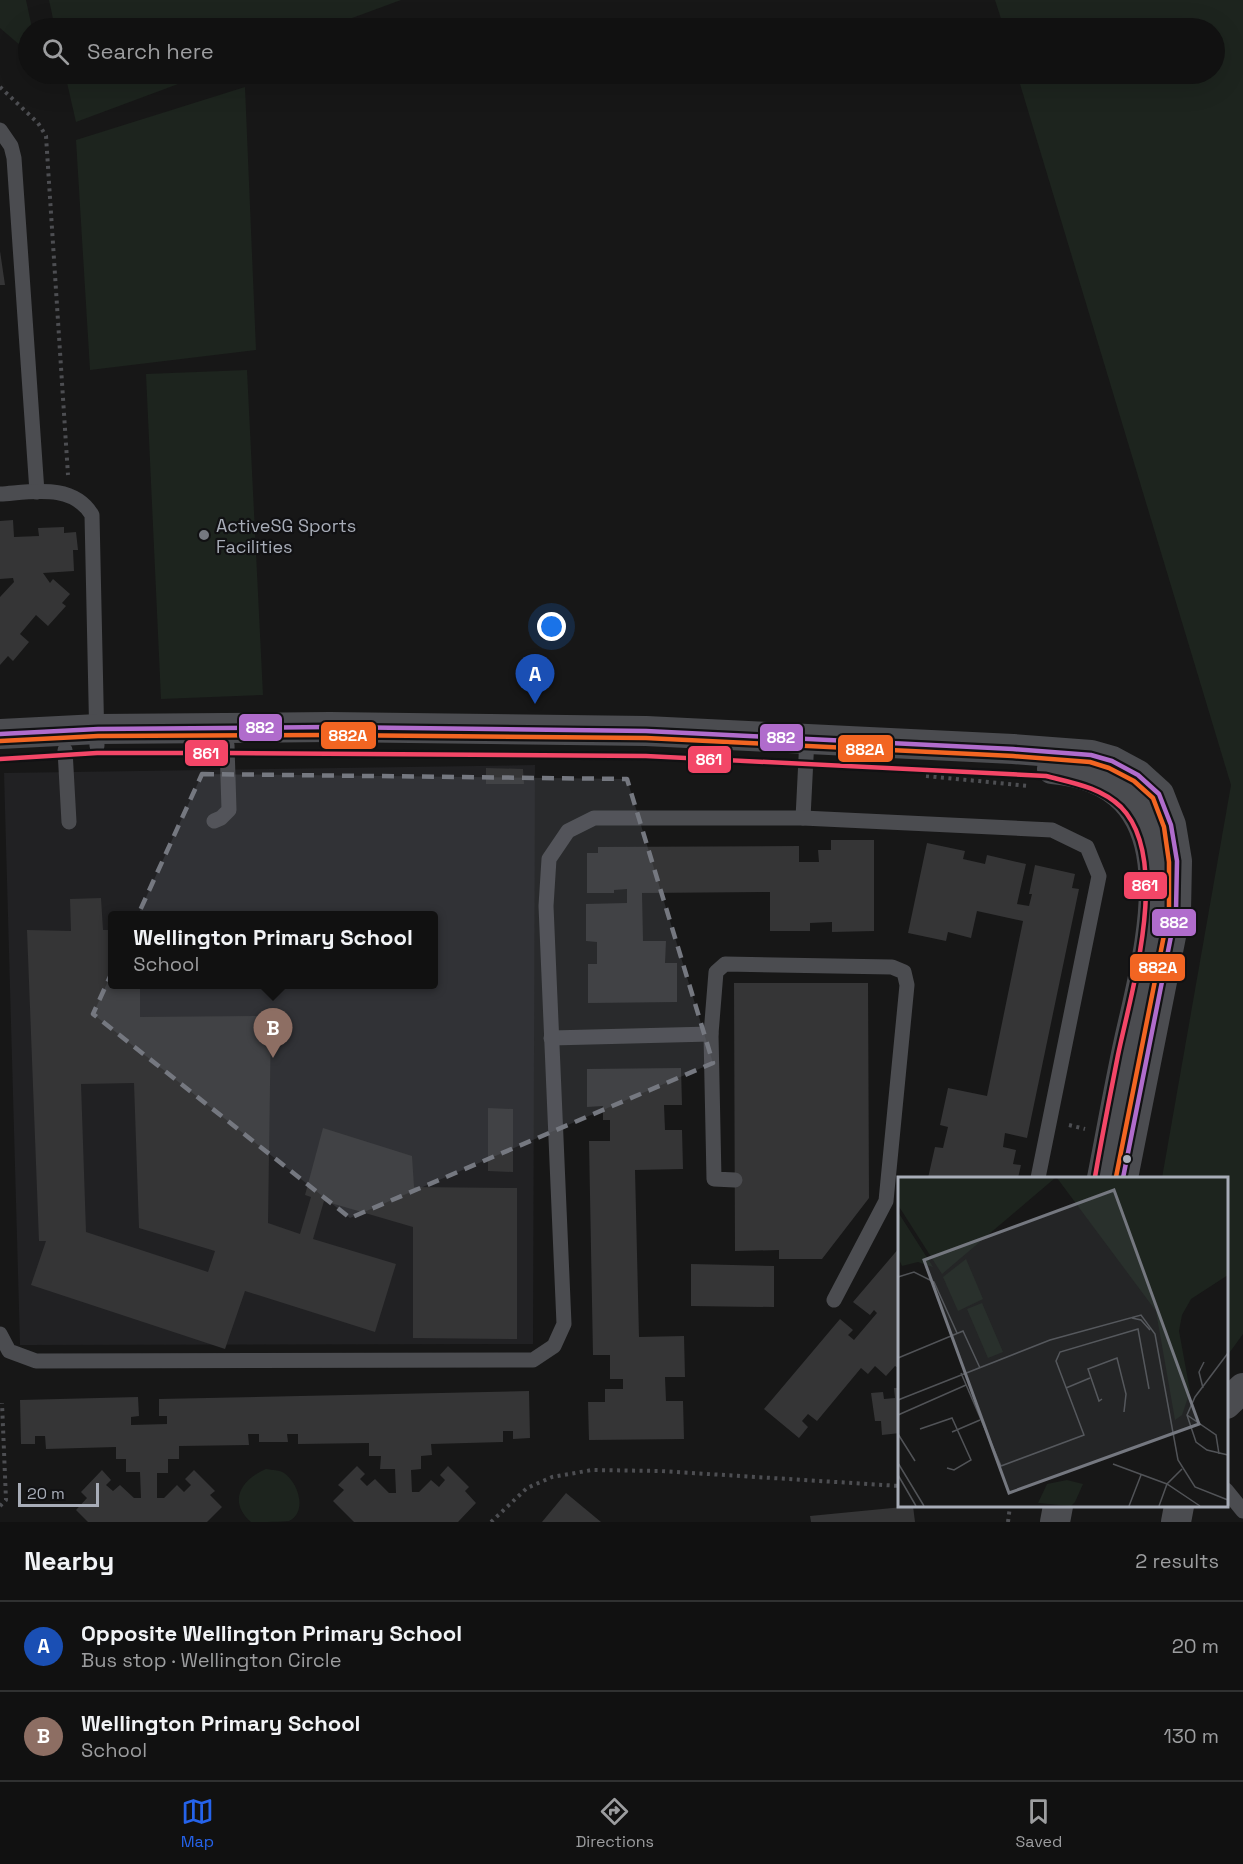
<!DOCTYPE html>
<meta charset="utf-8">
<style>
:root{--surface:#111;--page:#1e1f1f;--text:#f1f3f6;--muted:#9c9d9f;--line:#303131;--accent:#2563eb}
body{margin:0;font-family:"Space Grotesk",sans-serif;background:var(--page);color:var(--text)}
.scale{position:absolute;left:18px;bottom:15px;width:81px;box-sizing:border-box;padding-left:6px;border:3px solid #a8adb8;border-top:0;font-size:16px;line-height:21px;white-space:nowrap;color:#a8adb8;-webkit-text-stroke:4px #111113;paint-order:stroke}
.you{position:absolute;left:552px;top:627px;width:21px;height:21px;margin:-15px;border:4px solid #fff;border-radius:50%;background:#1a73e8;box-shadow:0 0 0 9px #1a73e833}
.badge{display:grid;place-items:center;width:39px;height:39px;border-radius:50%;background:var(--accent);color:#fff;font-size:20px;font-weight:700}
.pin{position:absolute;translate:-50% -50px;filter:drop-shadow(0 2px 3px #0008)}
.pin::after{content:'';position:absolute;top:32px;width:21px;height:18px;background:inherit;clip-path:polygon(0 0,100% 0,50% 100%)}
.popup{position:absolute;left:108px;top:911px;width:330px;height:78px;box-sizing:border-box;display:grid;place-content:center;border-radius:6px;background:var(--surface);filter:drop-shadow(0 2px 4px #0005);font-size:20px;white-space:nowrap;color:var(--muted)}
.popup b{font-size:22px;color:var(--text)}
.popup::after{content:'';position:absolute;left:50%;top:100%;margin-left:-12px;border:12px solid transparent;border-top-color:var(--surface)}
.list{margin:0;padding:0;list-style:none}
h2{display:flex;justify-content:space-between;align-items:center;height:78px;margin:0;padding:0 24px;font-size:26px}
h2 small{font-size:20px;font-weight:400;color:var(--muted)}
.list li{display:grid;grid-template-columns:39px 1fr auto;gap:18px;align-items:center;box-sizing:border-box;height:90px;padding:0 24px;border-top:2px solid var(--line)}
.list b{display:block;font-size:22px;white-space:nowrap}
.list p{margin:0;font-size:20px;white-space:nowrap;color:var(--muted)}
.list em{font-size:20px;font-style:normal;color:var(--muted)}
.icon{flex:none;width:33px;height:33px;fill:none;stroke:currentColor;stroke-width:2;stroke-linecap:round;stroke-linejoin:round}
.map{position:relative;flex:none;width:1243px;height:1522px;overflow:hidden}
.search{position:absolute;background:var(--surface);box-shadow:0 6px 24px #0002;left:18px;right:18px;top:18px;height:66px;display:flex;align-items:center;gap:15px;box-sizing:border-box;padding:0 21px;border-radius:33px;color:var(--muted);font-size:22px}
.sheet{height:258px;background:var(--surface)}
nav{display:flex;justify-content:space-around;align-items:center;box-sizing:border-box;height:84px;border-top:2px solid var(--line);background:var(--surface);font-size:16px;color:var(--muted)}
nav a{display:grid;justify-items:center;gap:3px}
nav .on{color:var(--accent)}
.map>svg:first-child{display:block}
.built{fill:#212123;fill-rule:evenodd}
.green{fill:#1d241e}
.building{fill:#353536;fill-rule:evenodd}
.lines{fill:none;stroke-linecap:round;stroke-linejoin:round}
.path{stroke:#4d4e52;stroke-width:4;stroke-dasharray:3 4.5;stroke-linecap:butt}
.service{stroke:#4b4c50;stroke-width:15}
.minor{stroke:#4b4c50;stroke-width:30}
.bus-1-casing{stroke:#111113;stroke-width:9}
.bus-2-casing{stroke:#111113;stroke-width:9}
.bus-3-casing{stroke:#111113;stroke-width:9}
.bus-1{stroke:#b06ccc;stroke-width:4.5}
.bus-2{stroke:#f26522;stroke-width:4.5}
.bus-3{stroke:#f34667;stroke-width:4.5}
.marked{fill:#757880;fill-opacity:0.2;stroke:#757880;stroke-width:4.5;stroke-dasharray:12 8;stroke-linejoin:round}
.poi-dot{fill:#757880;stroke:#111113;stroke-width:2}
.bus-dot{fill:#a8adb8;stroke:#111113;stroke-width:2}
.labels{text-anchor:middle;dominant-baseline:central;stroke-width:4.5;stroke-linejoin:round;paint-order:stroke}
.poi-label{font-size:18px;fill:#a8adb8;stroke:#111113;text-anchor:start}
.inset-road{fill:none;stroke:#515357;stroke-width:1.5}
.view{fill:#757880;fill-opacity:0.15;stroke:#757880;stroke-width:3}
.inset-edge{fill:none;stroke:#a8adb8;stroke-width:3}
.line-badge{stroke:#111113;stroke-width:2}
.badge-label{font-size:16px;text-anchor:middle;font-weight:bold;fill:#fff}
</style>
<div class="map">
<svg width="1243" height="1522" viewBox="0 0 1243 1522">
<rect width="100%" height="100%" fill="#171717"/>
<path class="built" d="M535,765l-2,579 -513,1 -16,-572zM112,916h322v68h-322z"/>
<g class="green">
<path d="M0,0h26l6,28h-4v24l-28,-24z"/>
<path d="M49,0h352l-76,28h-270z"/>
<path d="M995,0h248v1334l-16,22 -1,-178h-64l69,-393 -214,-711h197v-46h-210z"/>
<path d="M65,74h140l-129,48z"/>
<path d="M245,87l11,263 -166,20 -14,-230z"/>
<path d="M247,370l16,325 -102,4 -15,-325z"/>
<path d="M266,1469c6,1 14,1 18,4 14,9 24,39 5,48 -9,1 -28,1 -38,1 -24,-21 -9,-43 15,-53z"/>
</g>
<g class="building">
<path d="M0,251l5,34h-5z"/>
<path d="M13,520l1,17 25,-1 -1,-8 26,-1v6l12,-1 2,18h-5l1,21 -31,2 7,10 3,-4 17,15 -8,9 4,3 -18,20 -12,-11 -16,19 9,8 -16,19 -5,-5 -8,9v-68l14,-15 -1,-4 -13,1v-58z"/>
<path d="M486,768l37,1 1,15h-38z"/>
<path d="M831,840h43v91l-42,1v-10l-22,1v8h-40v-39l-128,1 1,48h23l-1,22h12v39l-89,1v-39h9v-22l-11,-1v-37l41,-1v-14l-13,1v3h-27v-40h11v-6l201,-1v16h20l-1,-12h13z"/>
<path d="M927,843l38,8 -2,8 22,5 2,-9 39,9 -9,40 12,2 3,-12h-3l6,-29 40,9 -3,14 7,1 -52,249 -22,-5 -2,14 13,3 -3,14 8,1 -3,13h-90l7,-31 8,1 5,-21 -8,-2 8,-37 39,8 36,-175 -46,-10 -6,27 -23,-6 -2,9 -38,-8z"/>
<path d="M101,898l2,32h9v54h28v33l131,-1 -3,207 32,11 11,-37 -6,-2 18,-67 89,28 2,31 103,1v151l-104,-1v-111l-89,-26 -11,38 83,25 -21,68 -130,-41 -20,58 -194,-64 15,-44h-7l-12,-311 44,1 -1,-32zM134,1083l5,145 76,23 -7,21 -122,-40 -5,-148z"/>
<path d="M734,983h134l1,215 -47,61h-43v-9l-44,1z"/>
<path d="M681,1068l1,37h-18l1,25h17l1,39 -48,1 4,167 45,-1 1,41h-20l1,24h17l1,38 -95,1 -1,-38h17v-13h18v-10h-13v-24h-17l-4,-214h21v-21h-7v-14l-16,1v-38z"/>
<path d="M488,1108l25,1v63l-25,-1z"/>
<path d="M900,1247v122l-5,-3 -9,10 -11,-10 -7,8 -7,-6 -44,53 -9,-7 -6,7 6,6 -9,11 -35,-29 76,-90 13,11 -5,5 6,5 23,-27 -3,-3 -4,5 -17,-13z"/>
<path d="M691,1264l83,2v41l-83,-1z"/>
<path d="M894,1388h6v45l-18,2 -1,-14h-6l-4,-28 12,-1 1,7 11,-1z"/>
<path d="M529,1391l1,47 -17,1v-8h-10v11l-72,2 1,11 -11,1v13l-10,1 1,22h7l12,-12 8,7 6,-7 -5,-5 8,-9 21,21 -4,4 11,12 -18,19h-104l-21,-21 11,-11 -6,-5 19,-19 8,8 -5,5 7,7 8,-7 14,14h7l-1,-24h-15l1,-13h-12v-13l-71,1v-10h-11l1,8h-29v-8h-11l1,11 -70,1v13h-11v14h-11v25h7l13,-13 7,7 7,-7 -6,-6 9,-9 21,21 -5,4 12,12 -15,15h-119l-12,-12 11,-12 -6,-6 21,-22 9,10 -5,5 7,6 7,-6 14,13h7l-1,-26h-14v-13h-10v-12l-70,2 -1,-13h-10v8h-14l-1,-44 118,-3 1,19 -8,1v8l36,-1v-8h-8v-17z"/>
<path d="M566,1493l35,29h-59z"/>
<path d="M913,1506l2,16h-104l-1,-6z"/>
</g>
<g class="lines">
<g class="path">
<path d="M0,87l38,36 8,13 22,339"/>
<path d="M926,776l103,10"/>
<path d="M1069,1125l16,4"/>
<path d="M0,1506l6,-6 -4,-97"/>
<path d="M491,1522l36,-34 25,-11 40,-7 68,1 240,15"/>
<path d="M1008,1522l2,-16"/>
</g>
<g class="service">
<path d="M0,130l11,16 3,12 23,334"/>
<path d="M0,494c32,-2 73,-11 92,21l5,231"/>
<path d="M65,750l4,72"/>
<path d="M803,818l4,-80"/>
<path d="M214,821l7,-3 8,-8 -2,-65"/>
<path d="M551,1038l160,-4"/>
<path d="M735,1180l-21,-1 -3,-145 5,-62 9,-8 167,3 12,5 3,13 -21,216 -52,99"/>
<path d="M0,1334l9,17 27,10 497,-1 21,-14 10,-22 -18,-418 3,-47 19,-28 26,-13h209l249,12 35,17 12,29 -61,302"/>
<path d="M1226,1490l17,21"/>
</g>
<g class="minor">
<path d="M0,734l98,-5 232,-2 316,4 367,18 78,6 21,6 26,14 21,19 12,31 6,36 -1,50 -53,267"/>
<path d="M1052,769c147,12 98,177 77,271 -10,46 -18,92 -27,138"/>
<path d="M1226,1404l17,-16"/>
<path d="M1055,1522l3,-16"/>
<path d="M1176,1522l3,-16"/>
</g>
<defs>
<path id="bus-1" d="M0,734l98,-5 232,-2 316,4 367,18 78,6 21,6 26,14 21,19 12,31 6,36 -1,50 -53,267"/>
<path id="bus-2" d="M0,741l98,-5 232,-1 316,3 367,18 77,6 19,6 25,13 19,17 11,29 5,35v48l-53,267"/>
<path id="bus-3" d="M0,759l97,-6h130l419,3 400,20c27,7 54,11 75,31 51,52 10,185 -3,248 -8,41 -16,81 -23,122"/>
</defs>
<use href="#bus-1" class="bus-1-casing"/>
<use href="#bus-2" class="bus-2-casing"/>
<use href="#bus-3" class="bus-3-casing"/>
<use href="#bus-1" class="bus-1"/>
<use href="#bus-2" class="bus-2"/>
<use href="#bus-3" class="bus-3"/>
</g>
<path class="marked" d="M202,774l425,5 86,284 -363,155 -257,-204z"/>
<circle class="poi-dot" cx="204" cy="535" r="6"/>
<circle class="bus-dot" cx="1127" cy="1159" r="5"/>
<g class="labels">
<g class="poi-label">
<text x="216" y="525">ActiveSG Sports<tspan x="216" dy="21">Facilities</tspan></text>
</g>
</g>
<g transform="translate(898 1177)">
<rect width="330" height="330" fill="#171717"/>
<path d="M0,1h157l-113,96 -44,-69zM159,1h171v97l-37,24 -9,16 -3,16 11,60 -8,24 -7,5 -19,-109zM0,35l35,55 -15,-5 -16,4 -4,-9zM68,82l17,40 -25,12 -15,-34zM84,126l21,49 -15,6 -21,-49zM169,303l16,4 -8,18 -4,4 -33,-3 9,-19z" fill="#1d241e"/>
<path class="inset-road" d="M0,100l16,-5 20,10 23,51M234,141l9,2 9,10M330,176l-33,44 -8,18 9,27 11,8 21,5M0,181l65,-27 17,37M63,196l40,93 83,-31 -28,-74 4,-9 78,-23 11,60M168,211l24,-10M305,211l-4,-16 5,-10M204,222l-3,2 -11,-32 29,-11 9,36 -2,18M0,223l152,-60 91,-25 14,19 23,126 17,27 33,13M0,238l68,-30M289,238l29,20 3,19M22,252l32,-11 19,42 -17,10 -7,-2M54,255l28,-12M0,257l17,27M0,286l26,43M215,287l54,20 33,22M0,298l18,31M231,329l12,-31M261,329l8,-22 15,-15"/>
<path class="view" d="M216,13l85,234 -190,69 -85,-233z"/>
<rect width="330" height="330" class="inset-edge"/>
</g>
<g class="line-badge">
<rect x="238" y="713" width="45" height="29" rx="6" fill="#b06ccc"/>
<rect x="320" y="721" width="57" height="29" rx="6" fill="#f26522"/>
<rect x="759" y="723" width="45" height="29" rx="6" fill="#b06ccc"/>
<rect x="837" y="734" width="57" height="29" rx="6" fill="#f26522"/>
<rect x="184" y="739" width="45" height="28" rx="6" fill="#f34667"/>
<rect x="687" y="745" width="45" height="29" rx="6" fill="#f34667"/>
<rect x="1123" y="871" width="45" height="29" rx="6" fill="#f34667"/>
<rect x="1151" y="908" width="46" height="29" rx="6" fill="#b06ccc"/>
<rect x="1129" y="953" width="57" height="29" rx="6" fill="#f26522"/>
</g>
<g class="badge-label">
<text x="260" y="733">882</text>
<text x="348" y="741">882A</text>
<text x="781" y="743">882</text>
<text x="865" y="755">882A</text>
<text x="206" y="759">861</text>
<text x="709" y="765">861</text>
<text x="1145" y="891">861</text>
<text x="1174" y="928">882</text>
<text x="1158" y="973">882A</text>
</g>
</svg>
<div class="scale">20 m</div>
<div class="you"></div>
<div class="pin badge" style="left:535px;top:704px;background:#1a4fb4">A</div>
<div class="pin badge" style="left:273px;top:1058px;background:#8d6e63">B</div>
<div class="popup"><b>Wellington Primary School</b>School</div>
<div class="search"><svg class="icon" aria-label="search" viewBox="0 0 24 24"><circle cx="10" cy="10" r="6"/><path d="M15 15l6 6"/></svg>Search here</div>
</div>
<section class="sheet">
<h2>Nearby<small>2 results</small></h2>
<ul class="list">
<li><span class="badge" style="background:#1a4fb4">A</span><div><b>Opposite Wellington Primary School</b><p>Bus stop · Wellington Circle</p></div><em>20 m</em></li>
<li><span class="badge" style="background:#8d6e63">B</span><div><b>Wellington Primary School</b><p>School</p></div><em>130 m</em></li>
</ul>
</section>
<nav>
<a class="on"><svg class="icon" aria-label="map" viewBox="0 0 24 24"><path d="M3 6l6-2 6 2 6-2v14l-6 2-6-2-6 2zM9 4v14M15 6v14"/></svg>Map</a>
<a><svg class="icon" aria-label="directions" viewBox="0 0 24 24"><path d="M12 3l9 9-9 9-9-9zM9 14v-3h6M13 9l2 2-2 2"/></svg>Directions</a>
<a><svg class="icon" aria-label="saved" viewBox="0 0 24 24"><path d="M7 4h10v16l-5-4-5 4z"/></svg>Saved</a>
</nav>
